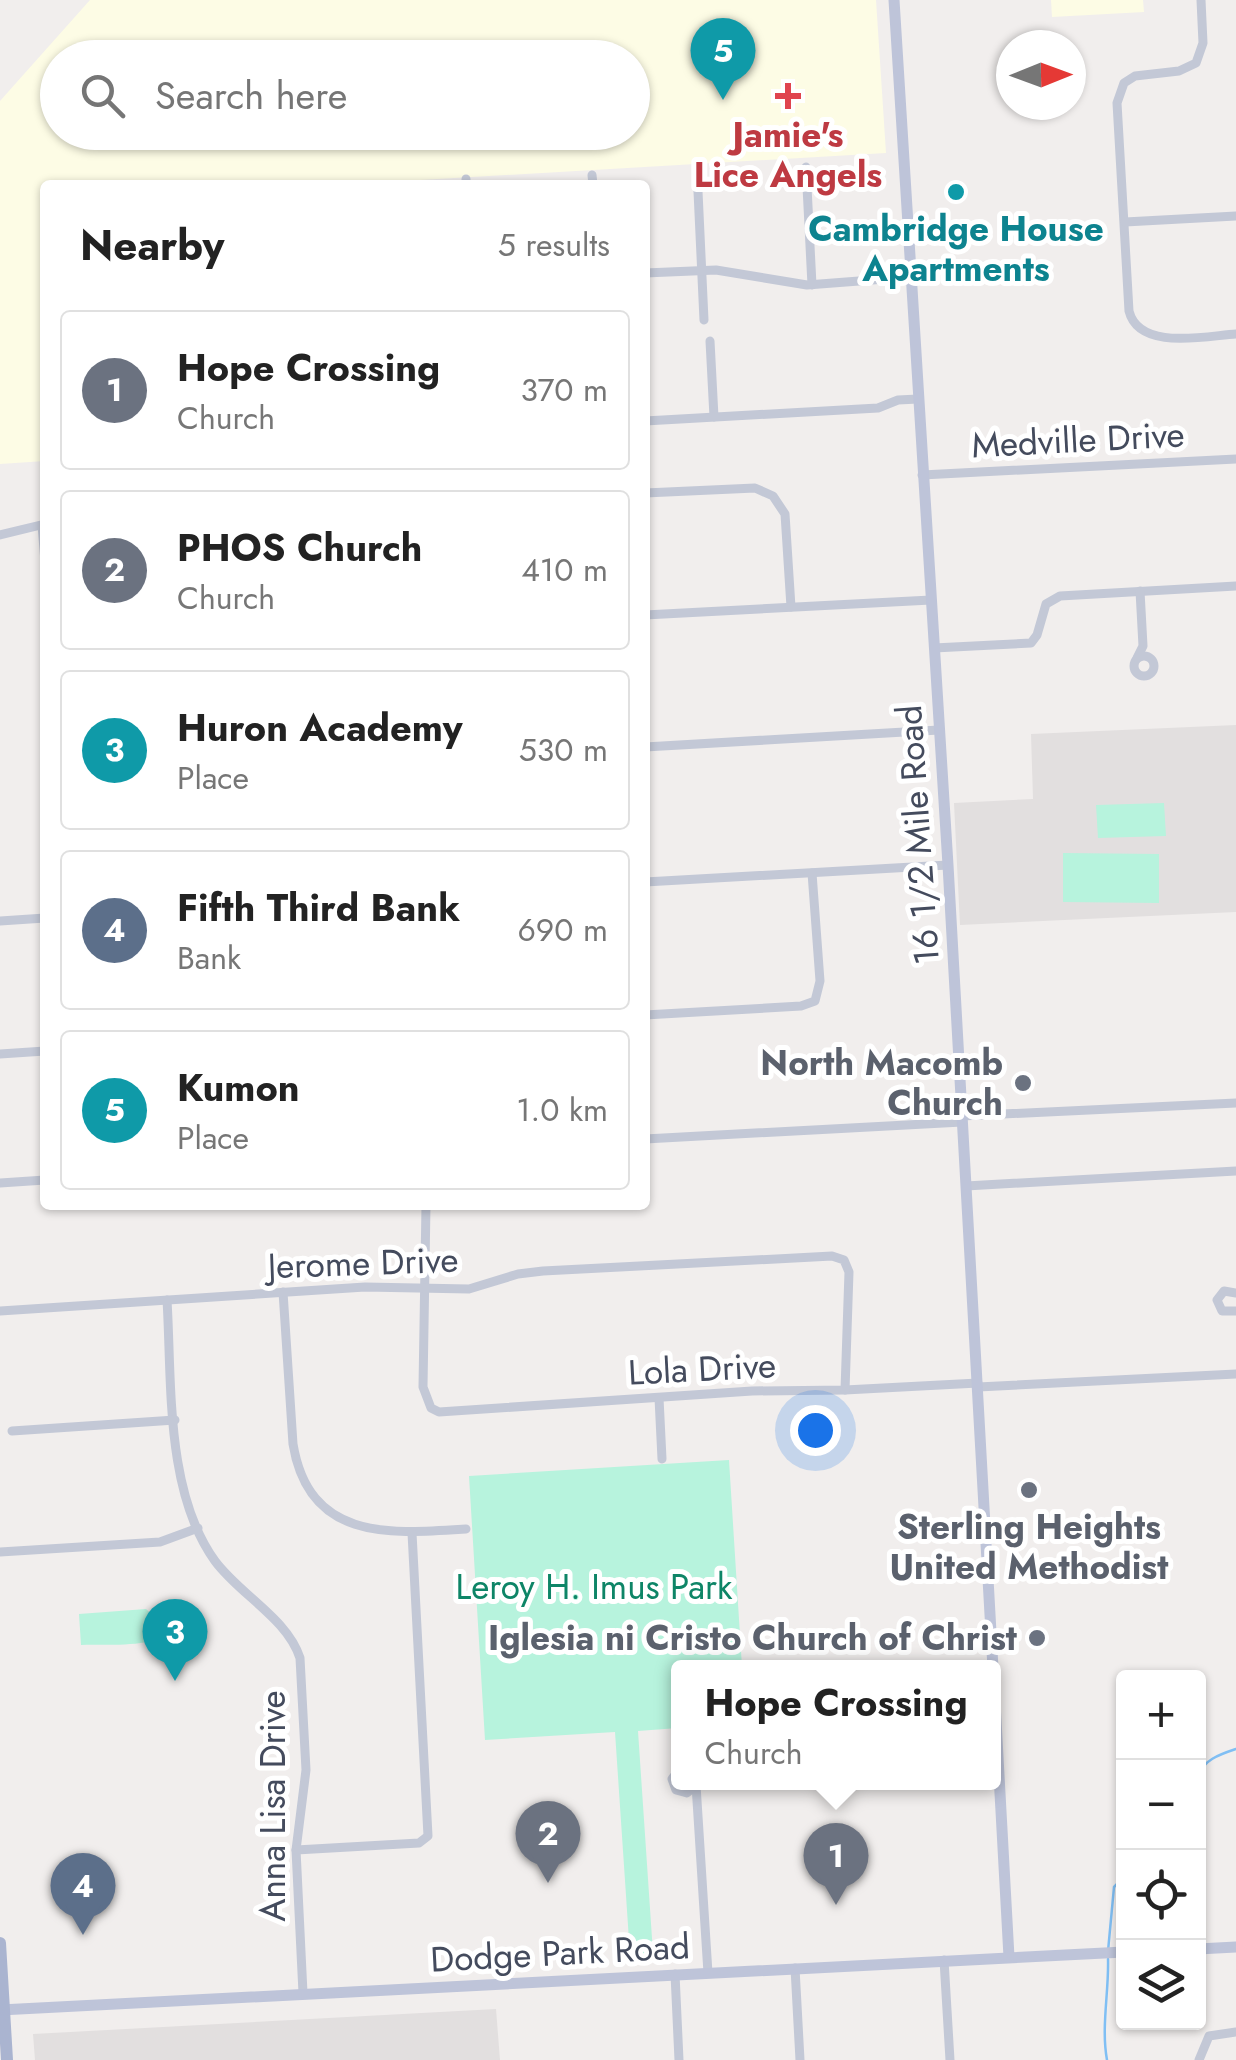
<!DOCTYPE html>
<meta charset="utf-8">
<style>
:root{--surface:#fff;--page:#f6f6f6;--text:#222;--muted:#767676;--line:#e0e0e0;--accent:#0834f0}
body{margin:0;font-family:Jost,sans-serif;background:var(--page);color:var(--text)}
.controls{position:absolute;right:30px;bottom:30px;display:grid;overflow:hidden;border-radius:10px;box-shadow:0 2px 8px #0004}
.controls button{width:90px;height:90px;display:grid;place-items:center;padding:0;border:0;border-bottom:2px solid var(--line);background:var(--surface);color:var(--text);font:50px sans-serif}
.compass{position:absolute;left:996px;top:30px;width:90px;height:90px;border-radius:50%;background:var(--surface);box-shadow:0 2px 8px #0004;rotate:89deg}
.you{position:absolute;left:815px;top:1430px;width:35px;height:35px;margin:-25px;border:8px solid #fff;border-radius:50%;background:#1a73e8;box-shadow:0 0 0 15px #1a73e833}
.badge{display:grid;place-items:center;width:65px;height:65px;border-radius:50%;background:var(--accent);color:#fff;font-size:32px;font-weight:700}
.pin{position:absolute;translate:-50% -82px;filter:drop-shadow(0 2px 5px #0008)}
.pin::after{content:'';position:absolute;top:52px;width:35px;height:30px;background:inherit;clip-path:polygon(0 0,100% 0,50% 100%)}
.popup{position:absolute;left:671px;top:1660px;width:330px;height:130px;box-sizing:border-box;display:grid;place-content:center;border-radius:10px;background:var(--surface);filter:drop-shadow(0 2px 8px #0005);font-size:32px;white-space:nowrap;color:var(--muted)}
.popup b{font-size:38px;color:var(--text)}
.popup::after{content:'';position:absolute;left:50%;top:100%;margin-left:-20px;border:20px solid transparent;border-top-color:var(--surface)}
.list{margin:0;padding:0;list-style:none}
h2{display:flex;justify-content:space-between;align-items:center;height:130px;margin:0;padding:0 40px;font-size:42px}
h2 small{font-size:32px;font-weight:400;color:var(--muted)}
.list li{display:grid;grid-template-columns:65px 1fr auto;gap:30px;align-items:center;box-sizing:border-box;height:160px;margin:0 20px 20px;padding:0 20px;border:2px solid var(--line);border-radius:10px}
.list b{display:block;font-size:38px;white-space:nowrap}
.list p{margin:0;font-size:32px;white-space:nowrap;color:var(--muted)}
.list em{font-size:32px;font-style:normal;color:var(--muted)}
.icon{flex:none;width:55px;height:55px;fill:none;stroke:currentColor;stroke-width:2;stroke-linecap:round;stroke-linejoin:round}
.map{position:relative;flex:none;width:1236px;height:2060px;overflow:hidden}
.search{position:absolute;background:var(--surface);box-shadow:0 2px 8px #0004;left:40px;top:40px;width:610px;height:110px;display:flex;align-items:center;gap:25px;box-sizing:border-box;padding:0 35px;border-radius:55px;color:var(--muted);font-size:38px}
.panel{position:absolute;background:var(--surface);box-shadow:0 2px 8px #0004;left:40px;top:180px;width:610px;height:1030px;border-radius:10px}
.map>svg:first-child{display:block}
.commercial{fill:#fdfce5;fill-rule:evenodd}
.education{fill:#e2dfdf}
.green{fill:#b7f3dd}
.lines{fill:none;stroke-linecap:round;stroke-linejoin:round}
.stream{stroke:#80bff4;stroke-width:2.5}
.street{stroke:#c3c8d6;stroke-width:9}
.secondary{stroke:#bec4d9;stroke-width:11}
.primary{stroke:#aab4d0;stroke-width:12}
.health-dot{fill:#e0444e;stroke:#fff;stroke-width:4}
.culture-dot{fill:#0f9aa8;stroke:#fff;stroke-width:4}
.worship-dot{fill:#6b7280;stroke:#fff;stroke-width:4}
.labels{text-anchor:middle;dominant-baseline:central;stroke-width:10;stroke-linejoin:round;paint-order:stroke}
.health-label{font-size:35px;font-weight:bold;fill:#be3a42;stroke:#fff}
.culture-label{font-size:35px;font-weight:bold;fill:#0d838f;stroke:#fff}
.street-label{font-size:35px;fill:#444b5d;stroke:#fff}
.worship-label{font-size:35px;font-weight:bold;fill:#5b616d;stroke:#fff;text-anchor:end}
.park-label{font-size:35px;fill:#0e8567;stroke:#fff}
</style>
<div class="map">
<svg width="1236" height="2060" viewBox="0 0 1236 2060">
<rect width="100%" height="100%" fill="#f1eeed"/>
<g class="commercial">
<path d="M90,0h786l10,153 -500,29v3h-341v276l-45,3v-363zM58,58h574v74h-574z"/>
<path d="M1051,0h92l1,12 -92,5z"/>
</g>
<g class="education">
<path d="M1236,725v187l-276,13 -6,-122 79,-4 -2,-65z"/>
<path d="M496,2009l4,51h-465l-2,-26z"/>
</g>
<g class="green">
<path d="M1164,803l2,33 -68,2 -2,-33z"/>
<path d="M1063,853l96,1v49l-96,-1z"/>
<path d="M729,1460l13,207 -64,1v60l-40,3 15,222 -23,2 -15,-223 -130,8 -16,-264z"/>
<path d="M146,1609l12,11 7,-7 14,14c-21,22 -69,17 -98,18l-2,-31z"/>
</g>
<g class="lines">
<g class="stream">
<path d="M1198,1777c4,-17 23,-23 38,-28"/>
<path d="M1108,1951l6,-64 10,-10"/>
<path d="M1107,2060c-6,-33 2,-68 1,-101"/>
</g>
<g class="street">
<path d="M1201,0l2,43 -7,20 -17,8 -44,5 -11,7 -7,20 12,208c10,40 76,25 107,23"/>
<path d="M806,167l6,118"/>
<path d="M697,170l7,150"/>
<path d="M592,175l1,10"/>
<path d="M466,179v6"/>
<path d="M1125,222l111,-6"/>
<path d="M645,273l71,-3 91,15 104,-8"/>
<path d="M710,341l4,76"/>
<path d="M645,421l233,-13 20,-8 20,-1"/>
<path d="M922,475l314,-16"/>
<path d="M645,493l110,-5 18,8 12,18 6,93"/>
<path d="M42,525l3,37"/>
<path d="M0,535l45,-11"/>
<path d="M645,615l286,-15"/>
<path d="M934,648l97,-5 6,-8 9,-31 14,-8 176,-10"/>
<circle cx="1144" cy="666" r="10"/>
<path d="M1137,658l6,-12 -3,-55"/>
<path d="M645,747l294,-17"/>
<path d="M645,882l303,-17"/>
<path d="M0,921l45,-3"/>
<path d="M645,1015l156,-9 14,-5 5,-20 -8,-108"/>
<path d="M0,1054l45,-3"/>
<path d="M962,1116l274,-13"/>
<path d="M645,1139l317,-17"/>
<path d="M0,1183l45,-3"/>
<path d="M966,1186l270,-15"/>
<path d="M426,1205l-3,182 8,21 8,4 313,-21 93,-1 133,-7"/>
<path d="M283,1292l10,152c16,97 96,90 173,85"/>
<path d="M1236,1293l-12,-2 -7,9 5,11h14"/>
<path d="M167,1300c5,82 -2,192 48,261 25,34 72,57 85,97l6,112 -10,80 7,143"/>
<path d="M0,1311l365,-24 104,2 49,-15 25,-3 289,-15 12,4 5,12 -4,118"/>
<path d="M978,1387l258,-13"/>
<path d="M659,1398l3,61"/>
<path d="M12,1431l163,-11"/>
<path d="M0,1552l160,-10 38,-14"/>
<path d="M678,1771l-6,8 4,11 11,3 9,-8"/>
<path d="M696,1785l12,188"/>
<path d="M296,1850l123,-7 9,-7 -16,-303"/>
<path d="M944,1960l6,100"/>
<path d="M795,1968l5,92"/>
<path d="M675,1974l4,86"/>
<path d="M1199,2060l10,-24 27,-4"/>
</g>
<g class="secondary">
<path d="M894,0l54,865 45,803"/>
<path d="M994,1684l15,273"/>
<path d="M1198,1949l38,-2"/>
<path d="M0,2010l1124,-58"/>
</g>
<path class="primary" d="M0,1943l7,117"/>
</g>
<path class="health-dot" d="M783 81h10v10h10v10h-10v10h-10v-10h-10v-10h10z"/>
<circle class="culture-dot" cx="956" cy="192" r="10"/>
<g class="worship-dot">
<circle cx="1023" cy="1083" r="10"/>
<circle cx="1029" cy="1490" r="10"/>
<circle cx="1037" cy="1638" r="10"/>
</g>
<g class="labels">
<g class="health-label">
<text x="788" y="135">Jamie's<tspan x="788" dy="40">Lice Angels</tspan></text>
</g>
<g class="culture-label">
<text x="956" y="229">Cambridge House<tspan x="956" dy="40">Apartments</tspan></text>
</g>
<g class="street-label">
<text transform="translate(1078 440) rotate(-3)">Medville Drive</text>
<text transform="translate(918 835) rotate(-94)">16 1/2 Mile Road</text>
<text transform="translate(363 1263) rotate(-2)">Jerome Drive</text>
<text transform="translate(702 1369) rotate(-3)">Lola Drive</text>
<text transform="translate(273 1806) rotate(-90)">Anna Lisa Drive</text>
<text transform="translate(560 1953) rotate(-3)">Dodge Park Road</text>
</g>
<g class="worship-label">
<text x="1003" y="1063">North Macomb<tspan x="1003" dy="40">Church</tspan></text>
<text x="1029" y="1527" text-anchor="middle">Sterling Heights<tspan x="1029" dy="40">United Methodist</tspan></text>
<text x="1017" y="1638">Iglesia ni Cristo Church of Christ</text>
</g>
<g class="park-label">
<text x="594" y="1587">Leroy H. Imus Park</text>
</g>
</g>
</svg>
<div class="controls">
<button>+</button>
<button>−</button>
<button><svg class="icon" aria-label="locate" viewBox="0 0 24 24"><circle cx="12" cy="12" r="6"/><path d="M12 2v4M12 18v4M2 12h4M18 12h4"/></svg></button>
<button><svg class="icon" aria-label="layers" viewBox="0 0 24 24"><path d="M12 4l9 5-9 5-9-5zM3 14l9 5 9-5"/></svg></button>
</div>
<svg class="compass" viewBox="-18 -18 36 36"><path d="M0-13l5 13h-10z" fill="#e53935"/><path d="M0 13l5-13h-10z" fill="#767676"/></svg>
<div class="you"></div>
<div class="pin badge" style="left:836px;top:1905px;background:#6b7280">1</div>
<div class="popup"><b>Hope Crossing</b>Church</div>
<div class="pin badge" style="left:548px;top:1883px;background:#6b7280">2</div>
<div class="pin badge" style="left:175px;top:1681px;background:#0f9aa8">3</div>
<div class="pin badge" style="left:83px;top:1935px;background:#5c6f8a">4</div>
<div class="pin badge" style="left:723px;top:100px;background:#0f9aa8">5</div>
<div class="search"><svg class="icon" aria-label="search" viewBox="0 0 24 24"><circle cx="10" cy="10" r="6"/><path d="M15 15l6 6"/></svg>Search here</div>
<section class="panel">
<h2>Nearby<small>5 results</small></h2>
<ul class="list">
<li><span class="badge" style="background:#6b7280">1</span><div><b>Hope Crossing</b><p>Church</p></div><em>370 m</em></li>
<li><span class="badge" style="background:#6b7280">2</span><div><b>PHOS Church</b><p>Church</p></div><em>410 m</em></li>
<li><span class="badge" style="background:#0f9aa8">3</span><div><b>Huron Academy</b><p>Place</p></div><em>530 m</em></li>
<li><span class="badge" style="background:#5c6f8a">4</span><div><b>Fifth Third Bank</b><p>Bank</p></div><em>690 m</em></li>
<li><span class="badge" style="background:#0f9aa8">5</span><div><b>Kumon</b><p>Place</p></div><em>1.0 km</em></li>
</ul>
</section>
</div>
